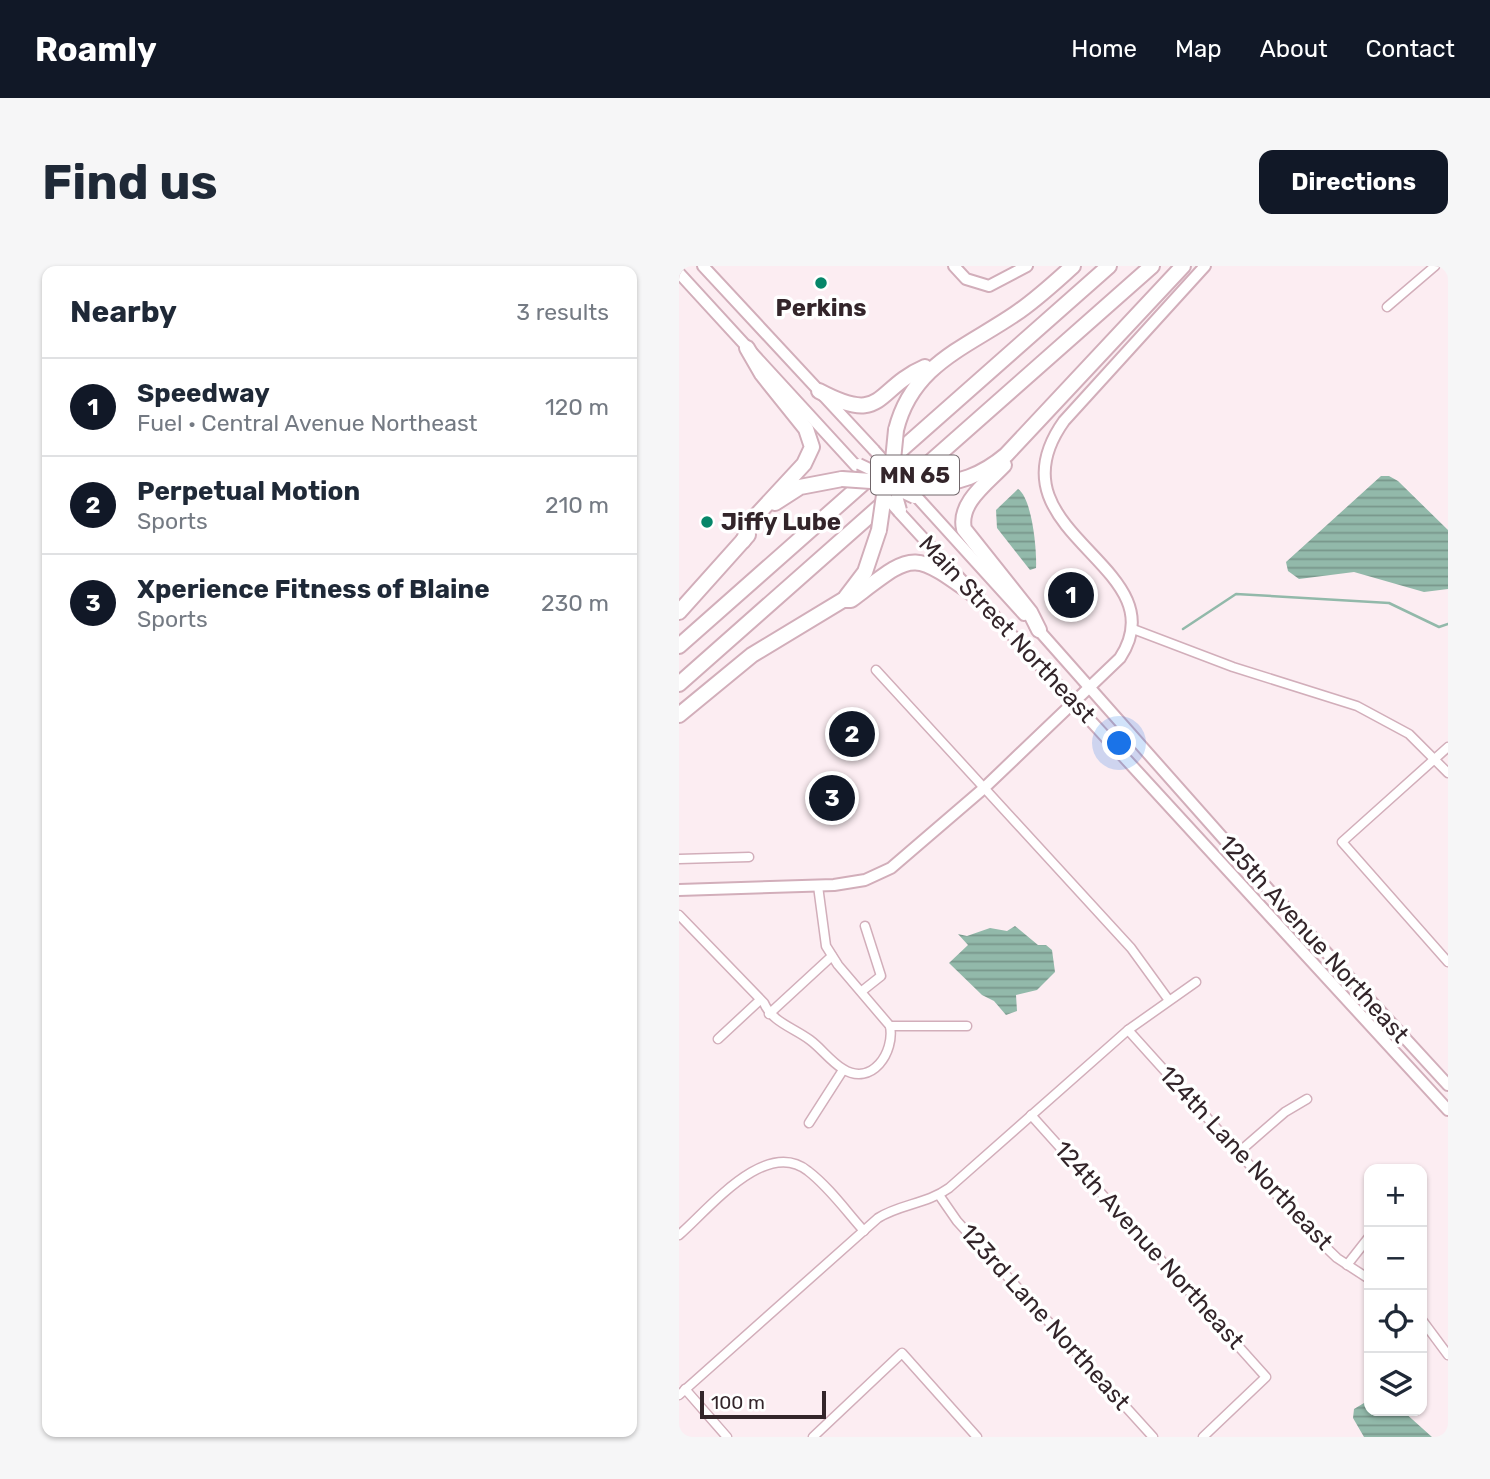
<!DOCTYPE html>
<meta charset="utf-8">
<style>
:root{--surface:#fff;--page:#f6f6f7;--text:#1f2937;--muted:#747a83;--line:#e0e1e3;--accent:#111827}
body{margin:0;font-family:Rubik,sans-serif;background:var(--page);color:var(--text)}
.controls{position:absolute;right:21px;bottom:21px;display:grid;overflow:hidden;border-radius:14px;box-shadow:0 2px 5px #0004}
.controls button{width:63px;height:63px;display:grid;place-items:center;padding:0;border:0;border-bottom:2px solid var(--line);background:var(--surface);color:var(--text);font:35px sans-serif}
.scale{position:absolute;left:21px;bottom:18px;width:126px;box-sizing:border-box;padding-left:7px;border:4px solid #33252a;border-top:0;font-size:19px;line-height:24px;white-space:nowrap;color:#33252a;-webkit-text-stroke:5px #fff;paint-order:stroke}
.you{position:absolute;left:441px;top:478px;width:24px;height:24px;margin:-18px;border:5px solid #fff;border-radius:50%;background:#1a73e8;box-shadow:0 0 0 10px #1a73e833}
.badge{display:grid;place-items:center;width:46px;height:46px;border-radius:50%;background:var(--accent);color:#fff;font-size:23px;font-weight:700}
.pin{position:absolute;translate:-50% -50%;border:4px solid #fff;box-shadow:0 2px 7px #0006}
.list{margin:0;padding:0;list-style:none}
h2{display:flex;justify-content:space-between;align-items:center;height:91px;margin:0;padding:0 28px;font-size:30px}
h2 small{font-size:23px;font-weight:400;color:var(--muted)}
.list li{display:grid;grid-template-columns:46px 1fr auto;gap:21px;align-items:center;box-sizing:border-box;height:98px;padding:0 28px;border-top:2px solid var(--line)}
.list b{display:block;font-size:26px;white-space:nowrap}
.list p{margin:0;font-size:23px;white-space:nowrap;color:var(--muted)}
.list em{font-size:23px;font-style:normal;color:var(--muted)}
.icon{flex:none;width:38px;height:38px;fill:none;stroke:currentColor;stroke-width:2;stroke-linecap:round;stroke-linejoin:round}
.map{position:relative;flex:none;width:769px;height:1171px;overflow:hidden;border-radius:14px}
header{display:flex;align-items:center;gap:42px;box-sizing:border-box;height:98px;padding:0 35px;background:var(--accent);color:#fff}
header strong{font-size:33px}
nav{display:flex;gap:38px;margin-inline-start:auto;font-size:24px}
.intro{display:flex;align-items:center;justify-content:space-between;box-sizing:border-box;height:168px;padding:0 42px}
h1{margin:0;font-size:49px}
.button{padding:18px 32px;border-radius:14px;background:var(--accent);color:#fff;font-size:24px;font-weight:700}
main{display:flex;gap:42px;padding:0 42px}
aside{flex:1;background:var(--surface);border-radius:14px;box-shadow:0 2px 5px #0004}
.map>svg:first-child{display:block}
.water{fill:url(#water-rules)}
.lines{fill:none;stroke-linecap:round;stroke-linejoin:round}
.stream{stroke:#92b9aa;stroke-width:2.5}
.street-casing{stroke:#d2aeba;stroke-width:11}
.secondary-casing{stroke:#d2aeba;stroke-width:14}
.highway-casing{stroke:#d2aeba;stroke-width:18}
.street{stroke:#fff;stroke-width:8}
.secondary{stroke:#fff;stroke-width:10}
.highway{stroke:#fff;stroke-width:14}
.secondary-bridge-casing{stroke:#d2aeba;stroke-width:14;stroke-linecap:butt}
.highway-bridge-casing{stroke:#d2aeba;stroke-width:18;stroke-linecap:butt}
.secondary-bridge{stroke:#fff;stroke-width:10}
.highway-bridge{stroke:#fff;stroke-width:14}
.poi-dot{fill:#068669;stroke:#fff;stroke-width:2.5}
.labels{text-anchor:middle;dominant-baseline:central;stroke-width:7;stroke-linejoin:round;paint-order:stroke}
.shield{fill:#fff;stroke:#70666a;stroke-width:2}
.shield-label{font-size:23px;font-weight:bold;fill:#33252a}
.poi-label{font-size:24px;font-weight:bold;fill:#33252a;stroke:#fff}
.street-label{font-size:24px;fill:#33252a;stroke:#fff}
</style>
<header>
<strong>Roamly</strong>
<nav><a>Home</a><a>Map</a><a>About</a><a>Contact</a></nav>
</header>
<div class="intro"><h1>Find us</h1><a class="button">Directions</a></div>
<main>
<aside>
<h2>Nearby<small>3 results</small></h2>
<ul class="list">
<li><span class="badge">1</span><div><b>Speedway</b><p>Fuel · Central Avenue Northeast</p></div><em>120 m</em></li>
<li><span class="badge">2</span><div><b>Perpetual Motion</b><p>Sports</p></div><em>210 m</em></li>
<li><span class="badge">3</span><div><b>Xperience Fitness of Blaine</b><p>Sports</p></div><em>230 m</em></li>
</ul>
</aside>
<div class="map">
<svg width="769" height="1171" viewBox="0 0 769 1171">
<defs>
<pattern id="water-rules" width="6" height="5" patternUnits="userSpaceOnUse" patternTransform="scale(1.75)"><rect width="6" height="5" fill="#92b9aa"/><path d="M0 2.5h6" fill="none" stroke="#78968b"/></pattern>
</defs>
<rect width="100%" height="100%" fill="#fcedf2"/>
<g class="water">
<path d="M702,210h8l9,5 50,49v59l-24,3 -70,-20 -55,7 -11,-8 -2,-9z"/>
<path d="M339,223c14,9 19,61 18,79l-6,2 -33,-42 -1,-18z"/>
<path d="M336,660l23,19h8l6,5 3,22 -18,18 -21,5 1,16 -11,4 -12,-14 -12,-6 -33,-32 19,-18 -10,-11 9,2 23,-8 17,3z"/>
<path d="M690,1134v11h34l29,26h-68l-11,-19 1,-9z"/>
</g>
<g class="lines">
<path class="stream" d="M504,363l53,-35 153,9 50,24 9,-3"/>
<defs>
<g id="street">
<path d="M708,41l48,-41"/>
<path d="M454,363l100,38 124,39 52,28 39,39"/>
<path d="M197,404l255,278 37,51"/>
<path d="M769,481l-106,95 106,120"/>
<path d="M0,593l70,-2"/>
<path d="M0,649l85,88c8,19 30,25 46,37 11,8 20,21 33,29 29,18 52,-17 47,-43l-52,-61 -12,-19 -8,-60"/>
<path d="M183,725l19,-15 -16,-50"/>
<path d="M90,748l63,-58"/>
<path d="M211,760h77"/>
<path d="M449,764l183,203 26,25 32,21"/>
<path d="M39,773l42,-39"/>
<path d="M352,849l235,262 -63,60"/>
<path d="M130,857l34,-53"/>
<path d="M560,886l46,-40 22,-13"/>
<path d="M260,929l18,26 196,216"/>
<path d="M0,969c30,-26 87,-98 129,-64 21,16 38,40 56,60"/>
<path d="M668,999l22,-28"/>
<path d="M743,1054l26,35"/>
<path d="M6,1123l42,48"/>
<path d="M0,1129l199,-177c22,-14 49,-14 71,-30l179,-158 68,-48"/>
<path d="M134,1171l89,-84 75,84"/>
</g>
<g id="secondary">
<path d="M24,0l171,184"/>
<path d="M275,0l12,13 23,7 38,-20"/>
<path d="M0,7l177,193"/>
<path d="M192,215l24,8 -3,-19"/>
<path d="M237,230l108,119"/>
<path d="M220,246l549,598"/>
<path d="M356,360l234,264 179,195"/>
<path d="M0,624l155,-5 31,-5 26,-12 92,-79 137,-131c61,-93 -136,-125 -56,-237l141,-155"/>
</g>
<g id="highway">
<path d="M140,125c66,35 55,-2 106,-24"/>
<path d="M217,164c16,-65 69,-82 119,-116 21,-14 39,-31 58,-48"/>
<path d="M325,199c-17,18 -46,38 -40,64l66,83 9,18"/>
<path d="M248,219c32,-2 54,-9 79,-30l177,-189"/>
<path d="M96,237l25,-16 42,-8"/>
<path d="M64,275l12,-24 49,-53 8,-17 -6,-18 -44,-55 -15,-26"/>
<path d="M167,331l19,-25 14,-42"/>
<path d="M0,346l69,-77"/>
<path d="M0,380l430,-380"/>
<path d="M0,418l473,-418"/>
<path d="M0,449l73,-60 91,-55h8c64,-48 59,-51 126,-3"/>
</g>
</defs>
<use href="#street" class="street-casing"/>
<use href="#secondary" class="secondary-casing"/>
<use href="#highway" class="highway-casing"/>
<use href="#street" class="street"/>
<use href="#secondary" class="secondary"/>
<use href="#highway" class="highway"/>
<defs>
<g id="secondary-bridge">
<path d="M195,184l18,20"/>
<path d="M180,198l23,11"/>
<path d="M216,223l6,21"/>
<path d="M216,223l19,9"/>
<path d="M205,229l15,17"/>
</g>
<g id="highway-bridge">
<path d="M213,204l4,-40"/>
<path d="M163,213l29,2"/>
<path d="M223,215l25,4"/>
<path d="M200,264l5,-35"/>
</g>
</defs>
<use href="#secondary-bridge" class="secondary-bridge-casing"/>
<use href="#highway-bridge" class="highway-bridge-casing"/>
<use href="#secondary-bridge" class="secondary-bridge"/>
<use href="#highway-bridge" class="highway-bridge"/>
</g>
<g class="poi-dot">
<circle cx="142" cy="17" r="7"/>
<circle cx="28" cy="256" r="7"/>
</g>
<g class="labels">
<rect class="shield" x="192" y="189.5" width="88" height="39" rx="5"/>
<g class="shield-label">
<text x="236" y="209">MN 65</text>
</g>
<g class="poi-label">
<text x="142" y="42">Perkins</text>
<text x="42" y="256" text-anchor="start">Jiffy Lube</text>
</g>
<g class="street-label">
<text transform="translate(328 363) rotate(47)">Main Street Northeast</text>
<text transform="translate(635 673) rotate(48)">125th Avenue Northeast</text>
<text transform="translate(567 892) rotate(47)">124th Lane Northeast</text>
<text transform="translate(470 979) rotate(48)">124th Avenue Northeast</text>
<text transform="translate(366 1051) rotate(48)">123rd Lane Northeast</text>
</g>
</g>
</svg>
<div class="controls">
<button>+</button>
<button>−</button>
<button><svg class="icon" aria-label="locate" viewBox="0 0 24 24"><circle cx="12" cy="12" r="6"/><path d="M12 2v4M12 18v4M2 12h4M18 12h4"/></svg></button>
<button><svg class="icon" aria-label="layers" viewBox="0 0 24 24"><path d="M12 4l9 5-9 5-9-5zM3 14l9 5 9-5"/></svg></button>
</div>
<div class="scale">100 m</div>
<div class="you"></div>
<div class="pin badge" style="left:392px;top:329px">1</div>
<div class="pin badge" style="left:173px;top:468px">2</div>
<div class="pin badge" style="left:153px;top:532px">3</div>
</div>
</main>
